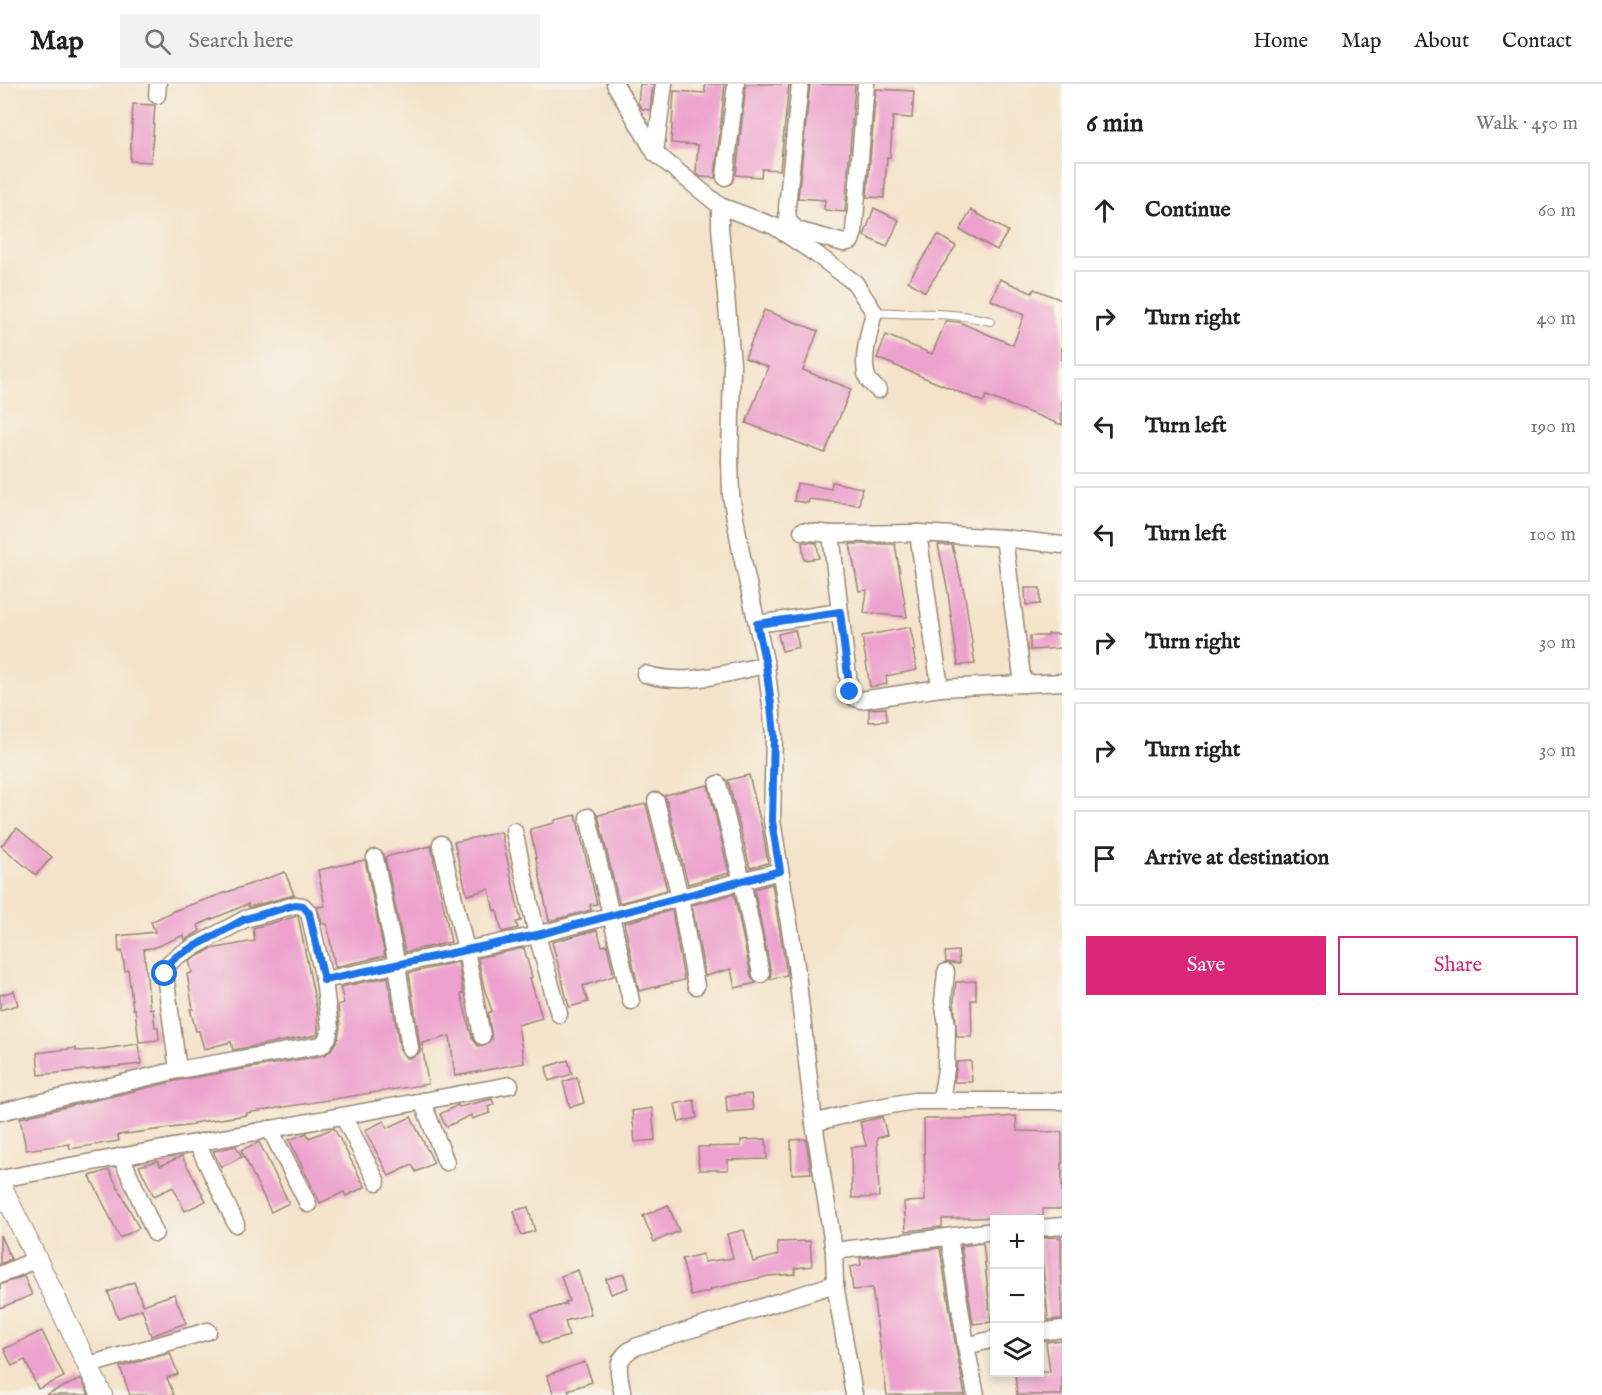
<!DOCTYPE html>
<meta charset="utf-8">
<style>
:root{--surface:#fff;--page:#f2f2f2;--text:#222;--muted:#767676;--line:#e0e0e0;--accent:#db2777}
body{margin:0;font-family:"IM FELL English",serif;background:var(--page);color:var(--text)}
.controls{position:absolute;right:18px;bottom:18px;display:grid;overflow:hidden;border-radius:0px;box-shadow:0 3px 9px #0003}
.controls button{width:54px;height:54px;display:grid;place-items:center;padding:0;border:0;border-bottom:2px solid var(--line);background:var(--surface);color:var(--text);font:30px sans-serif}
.stop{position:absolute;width:18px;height:18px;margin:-14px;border:4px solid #1a73e8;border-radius:50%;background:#fff}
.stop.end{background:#1a73e8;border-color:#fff;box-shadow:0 2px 6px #0008}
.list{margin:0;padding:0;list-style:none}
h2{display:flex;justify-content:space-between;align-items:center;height:78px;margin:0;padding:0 24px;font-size:26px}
h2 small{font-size:20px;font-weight:400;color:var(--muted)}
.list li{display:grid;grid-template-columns:39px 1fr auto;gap:18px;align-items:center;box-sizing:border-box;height:96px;margin:0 12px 12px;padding:0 12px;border:2px solid var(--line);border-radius:0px}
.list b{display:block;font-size:22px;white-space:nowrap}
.list em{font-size:20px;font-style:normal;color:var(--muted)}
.actions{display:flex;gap:12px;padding:18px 24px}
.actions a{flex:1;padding:14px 0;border:2px solid var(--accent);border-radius:0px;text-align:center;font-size:21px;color:var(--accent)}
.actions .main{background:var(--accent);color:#fff}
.icon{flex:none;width:33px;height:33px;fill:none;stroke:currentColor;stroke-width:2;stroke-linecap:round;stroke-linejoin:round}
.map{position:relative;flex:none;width:1062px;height:1311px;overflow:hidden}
header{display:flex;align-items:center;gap:36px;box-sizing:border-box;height:84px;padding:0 30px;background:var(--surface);border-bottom:2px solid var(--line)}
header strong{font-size:28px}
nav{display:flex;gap:33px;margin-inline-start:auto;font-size:21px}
.search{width:420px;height:54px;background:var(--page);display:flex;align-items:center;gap:15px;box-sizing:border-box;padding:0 21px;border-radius:0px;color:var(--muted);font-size:22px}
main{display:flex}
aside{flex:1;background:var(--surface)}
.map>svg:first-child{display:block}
.building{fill:#eda1ce}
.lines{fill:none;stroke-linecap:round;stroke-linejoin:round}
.service-casing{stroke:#988674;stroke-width:10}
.minor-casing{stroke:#988674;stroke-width:19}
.tertiary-casing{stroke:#988674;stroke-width:22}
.service{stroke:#fff;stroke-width:8}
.minor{stroke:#fff;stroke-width:16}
.tertiary{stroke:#fff;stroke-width:20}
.route{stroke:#1a73e8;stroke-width:8}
</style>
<header>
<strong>Map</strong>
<div class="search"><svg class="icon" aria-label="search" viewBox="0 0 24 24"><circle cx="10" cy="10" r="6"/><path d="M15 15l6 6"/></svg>Search here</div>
<nav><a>Home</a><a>Map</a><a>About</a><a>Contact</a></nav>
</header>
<main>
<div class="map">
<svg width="1062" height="1311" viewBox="0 0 1062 1311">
<rect width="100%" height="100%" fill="#f7f3e8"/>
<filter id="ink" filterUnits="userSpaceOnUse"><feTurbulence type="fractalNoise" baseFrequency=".0167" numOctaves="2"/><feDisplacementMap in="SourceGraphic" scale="12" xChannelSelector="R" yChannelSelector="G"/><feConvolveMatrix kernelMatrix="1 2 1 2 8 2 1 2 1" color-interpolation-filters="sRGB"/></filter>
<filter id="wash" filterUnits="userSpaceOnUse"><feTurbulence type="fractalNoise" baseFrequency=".008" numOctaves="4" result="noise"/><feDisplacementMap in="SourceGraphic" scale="24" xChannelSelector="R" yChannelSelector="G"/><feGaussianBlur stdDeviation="1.35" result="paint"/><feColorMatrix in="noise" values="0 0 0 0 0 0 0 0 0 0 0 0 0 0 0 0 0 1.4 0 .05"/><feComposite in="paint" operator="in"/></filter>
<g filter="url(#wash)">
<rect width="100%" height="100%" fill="#f4e3ca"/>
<g id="blocks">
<g class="building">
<path d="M640,0h13l-3,26 -8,-1 -4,-6z"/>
<path d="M705,0h20l-10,94 -14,-1 -5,-4 2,-28 -27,-2 3,-52 31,2z"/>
<path d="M746,0h43l-9,86 -18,-1 -1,8 -25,-2z"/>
<path d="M810,0l45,1 -10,127 -21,-2 1,-10 -27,-2z"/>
<path d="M876,5l38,2 -2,27 -19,-1 -3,40h-3l-3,41 -17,-1z"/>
<path d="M133,20l22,1 -4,57 -21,-1z"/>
<path d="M874,124l25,12 -12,27 -23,-11z"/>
<path d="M971,126l37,21 -11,19 -37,-20z"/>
<path d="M938,151l18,11 -31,46 -17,-11z"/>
<path d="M1000,195l32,14 2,-4 28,11v125l-76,-29 -3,6 -106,-44 9,-23 46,19 14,-33 13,1 54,23 11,-30 -33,-15z"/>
<path d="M764,226l54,21 -15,39 48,19 -26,64 -79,-30 22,-56 -23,-9z"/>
<path d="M832,398l30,6 -3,17 -50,-6 -1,4 -14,-2 3,-18 34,6z"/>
<path d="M802,458l15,1 2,15 -15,2z"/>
<path d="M850,460h45l12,73 -43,-4 3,-23 -8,1z"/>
<path d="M938,461h14l13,51 10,68 -17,1 -11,-78z"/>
<path d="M1025,504h15v16l-14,1z"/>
<path d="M910,543l5,23 -2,1 4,19 -31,6 1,8 -17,3 -8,-51z"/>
<path d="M795,546l4,17 -17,4 -4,-17z"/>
<path d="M1048,550h14v14l-32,2v-14h18z"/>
<path d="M886,624l1,13 -18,1v-13z"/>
<path d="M749,691l14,57 5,31 -18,5 -22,-88z"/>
<path d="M708,701l21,88 -41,11 -23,-89z"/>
<path d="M646,720l21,86 -48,13 -21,-88z"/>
<path d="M576,731l21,89 -7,1 1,5 -42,11 -19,-92 25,-6v-3z"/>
<path d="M17,744l35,29 -16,18 -35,-29z"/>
<path d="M501,748l20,89 -5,1 2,6 -16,4 -5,-22 -3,1 -5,-22 -22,6 -13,-53z"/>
<path d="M431,762l20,96 -46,10 -20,-95z"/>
<path d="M365,776l20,96 -50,11 -8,-43h-5l-5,-17 8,-1 -7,-36z"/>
<path d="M285,788l9,23 -45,12 -1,-3 -50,21 2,6 -15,9 -1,-5 -31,13 -9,1 6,60 3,-1 2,19h3l1,13 -20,2 -4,-33h-2l-5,-39 -3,1 -3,-20 -3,1 -1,-16 37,-4 -4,-10 22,-11z"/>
<path d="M772,800l15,91 -17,4 1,-7 -17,-83z"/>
<path d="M734,810l17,82 5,7 -21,5 -4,-19 -26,7 -13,-71z"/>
<path d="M672,826l12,70 -45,11 -15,-68z"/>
<path d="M298,832l19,94 1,23 -2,2 -83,15 -2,-8 -27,7 -5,-18h-3l-6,-22h3l-6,-35 5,-1 -3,-12 22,-12 44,-8 -2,-13z"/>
<path d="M597,846l5,16 5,-1 7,31 -31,10 5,16 -19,5 -17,-65z"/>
<path d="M524,864l8,29 -2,1 12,40 -24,7 6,38 -69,13 -5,-40 -28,7 6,41 -181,29v2l-54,8v2l-75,10 1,6 -49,8 -1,-5 -43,6 -6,-32 160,-38 145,-25 5,-4 8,-12 2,-12 -2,-22 6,-2 -4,-16 48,-10 12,73 6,8h6l8,-6v-6l-11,-73 49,-11 5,31 -2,1 11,44 6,8h6l8,-7 -4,-26 4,-2 -8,-23 -6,-30z"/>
<path d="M958,867l1,13 -13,-2 -1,-10z"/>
<path d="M976,897v19h-5l1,37h-15l-3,-36 2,-19z"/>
<path d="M14,907l4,14 -18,5v-15z"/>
<path d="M138,960l3,20 -102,11 -2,-22 39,-5v3l20,-1z"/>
<path d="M568,976l4,14 -23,7 -3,-14z"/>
<path d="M971,977l1,21h-18l3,-20z"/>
<path d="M577,993l7,26 -14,4 -7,-25z"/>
<path d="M751,1010l2,16 -26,2 -1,-16z"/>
<path d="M492,1015l2,5 -6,3 2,6 -18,6 -1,-4 -25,12 -6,-13 18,-9 1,2z"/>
<path d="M694,1016l3,18 -18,4 -4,-18z"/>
<path d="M652,1024l3,32 -20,2 -3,-31z"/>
<path d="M1016,1032l1,15 45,1v77h-19v7l-101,3v8l-36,4 -2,-29 21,-1 -1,-82h52z"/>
<path d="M411,1033l23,46 -18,9 -4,-7 -23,11 -24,-46 19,-9 3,7z"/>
<path d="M882,1033l5,18 -10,3 2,59 -27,1 -1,-51 15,-1 -6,-24z"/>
<path d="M334,1044l31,59 -19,9 -2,-4 -24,11 -31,-63 18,-7 2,5z"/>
<path d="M766,1055l1,20 -39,1v10h-29l-1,-23 43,-1v-6z"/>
<path d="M806,1055l5,34 -19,1 -1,-34z"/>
<path d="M259,1058l30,61 -18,9 -30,-62z"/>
<path d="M236,1062l6,11 -21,10 -8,-16z"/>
<path d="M182,1072l24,45 -21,10 -12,-24 -19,9 -15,-30 19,-5 2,5z"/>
<path d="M109,1086l30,58 -19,10 -30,-62z"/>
<path d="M668,1121l11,26 -25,11 -11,-26z"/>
<path d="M528,1123l7,24 -14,4 -7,-24z"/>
<path d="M744,1146l9,32 25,-7 -1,-13 33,-1 2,25 -17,2v6l-26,2 -58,13v2l-20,5 -9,-37 21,-5 1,8 29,-4 -6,-24z"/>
<path d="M0,1151l11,24 -11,5z"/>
<path d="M1061,1153l1,82 -14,1 -8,-82z"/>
<path d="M983,1159l8,79 -18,2 -12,-78z"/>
<path d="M940,1164l16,100 9,47h-78l-15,-107 -19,2 -3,-23 11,-2 -1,-7z"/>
<path d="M578,1186l13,44 -26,7 4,15 -28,8 -9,-30 34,-10 -1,-2 4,-1 -8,-25z"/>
<path d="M624,1190l4,14 -17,6 -5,-15z"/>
<path d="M24,1192l8,19 -32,13v-23z"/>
<path d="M134,1198l9,23 31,-11 12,29 -35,13 -9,-27 -24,9 -10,-26z"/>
<path d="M42,1247l22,46 -26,12 -13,-29 -13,6 -8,-17z"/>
<path d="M1062,1256v55h-45l-2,-23h35l-4,-30z"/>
<path d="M170,1269l8,21 -11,4 7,17h-44l-10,-28z"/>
<path d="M585,1278l7,20 -24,8 2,5h-16l-7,-20z"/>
<path d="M81,1295l8,16h-44z"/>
</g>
</g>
</g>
<g filter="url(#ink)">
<use href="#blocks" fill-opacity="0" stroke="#988674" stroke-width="1.5"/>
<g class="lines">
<defs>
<path id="service" d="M874,228c39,3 78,-1 116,9"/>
<g id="minor">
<path d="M615,0l40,69 65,53v21l12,136 -2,99 1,33 10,57 25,113 5,40 3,30 -2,86 24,144 18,158 20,128 1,33 19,111"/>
<path d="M800,0l-13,123 1,14 9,9 47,13 7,-2 3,-9 12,-148"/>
<path d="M157,11l1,-11"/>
<path d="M655,69l9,-69"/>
<path d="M725,93l11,-93"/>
<path d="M720,122l54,20 42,28 39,29 19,29c-4,17 -14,51 -6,67 2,4 6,7 10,11"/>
<path d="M802,447l29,3 87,-1 86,5 19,146 -83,4 -79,12 -6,-2 -5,-6 -10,-80"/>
<path d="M918,449l22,155"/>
<path d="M1004,454l58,7"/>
<path d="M757,540l83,-12 -9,-78"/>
<path d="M645,590c40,13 81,-1 121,-9"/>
<path d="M1023,600l39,-2"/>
<path d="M718,700l24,97 19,93"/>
<path d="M656,717l24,96 16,89"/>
<path d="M588,733l43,184"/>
<path d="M514,747l23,104 22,79"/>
<path d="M441,760l25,106 16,86"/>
<path d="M375,774l22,107 13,83"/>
<path d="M324,896l213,-45 243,-64"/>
<path d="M941,1016l5,-31 1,-44 -4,-24 3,-29"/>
<path d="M422,1017l24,61"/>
<path d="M0,1028l178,-42 144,-25 6,-8 2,-9 -6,-48 -15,-67 -6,-7 -8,-1 -50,14 -68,37 -11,10v16l12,88"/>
<path d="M343,1032l34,66"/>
<path d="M814,1039l49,-13 51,-9h148"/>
<path d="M270,1045l38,75"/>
<path d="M197,1059l39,81"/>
<path d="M121,1072l34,77"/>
<path d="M0,1095l510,-94"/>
<path d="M1040,1144l22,-2"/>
<path d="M949,1153l17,109 28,-7"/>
<path d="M834,1167l160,-20"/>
<path d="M0,1191l37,-16"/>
<path d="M1040,1248l22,-3"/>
<path d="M966,1262l10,49"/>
<path d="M89,1281l119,-34"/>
<path d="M623,1311c-4,-22 -11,-35 12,-48l200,-63"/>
</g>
<path id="tertiary" d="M0,1099l102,212"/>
</defs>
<use href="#service" class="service-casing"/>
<use href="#minor" class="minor-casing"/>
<use href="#tertiary" class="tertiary-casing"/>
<use href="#service" class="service"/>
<use href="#minor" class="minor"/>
<use href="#tertiary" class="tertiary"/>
</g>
</g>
<g class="lines" filter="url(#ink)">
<path class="route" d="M165,890l1,-8 11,-10 68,-37 50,-14 8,1 6,7 15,67 213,-45 243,-64 -8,-50 2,-86 -3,-30 -5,-40 -9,-41 83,-12 10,80"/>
</g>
</svg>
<div class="controls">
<button>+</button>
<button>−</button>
<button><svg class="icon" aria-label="layers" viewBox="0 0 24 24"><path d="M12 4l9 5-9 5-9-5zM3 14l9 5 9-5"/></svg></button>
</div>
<div class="stop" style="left:165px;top:890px"></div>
<div class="stop end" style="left:850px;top:608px"></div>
</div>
<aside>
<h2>6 min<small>Walk · 450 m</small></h2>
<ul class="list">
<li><svg class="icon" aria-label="ahead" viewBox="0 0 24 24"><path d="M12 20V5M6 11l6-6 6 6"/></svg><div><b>Continue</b></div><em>60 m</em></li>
<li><svg class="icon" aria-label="right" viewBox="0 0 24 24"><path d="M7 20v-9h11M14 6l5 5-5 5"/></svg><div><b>Turn right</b></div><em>40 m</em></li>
<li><svg class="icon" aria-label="left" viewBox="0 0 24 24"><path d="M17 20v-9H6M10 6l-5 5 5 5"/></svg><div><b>Turn left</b></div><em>190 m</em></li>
<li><svg class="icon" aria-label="left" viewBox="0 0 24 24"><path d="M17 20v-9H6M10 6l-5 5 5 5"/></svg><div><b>Turn left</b></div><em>100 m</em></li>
<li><svg class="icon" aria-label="right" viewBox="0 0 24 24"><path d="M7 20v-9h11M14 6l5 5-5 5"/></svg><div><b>Turn right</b></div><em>30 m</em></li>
<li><svg class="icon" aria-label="right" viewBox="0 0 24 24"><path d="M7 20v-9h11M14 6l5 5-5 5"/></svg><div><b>Turn right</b></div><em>30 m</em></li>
<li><svg class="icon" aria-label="arrive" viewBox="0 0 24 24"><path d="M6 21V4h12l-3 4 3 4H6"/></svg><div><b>Arrive at destination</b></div></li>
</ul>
<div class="actions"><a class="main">Save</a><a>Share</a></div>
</aside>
</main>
